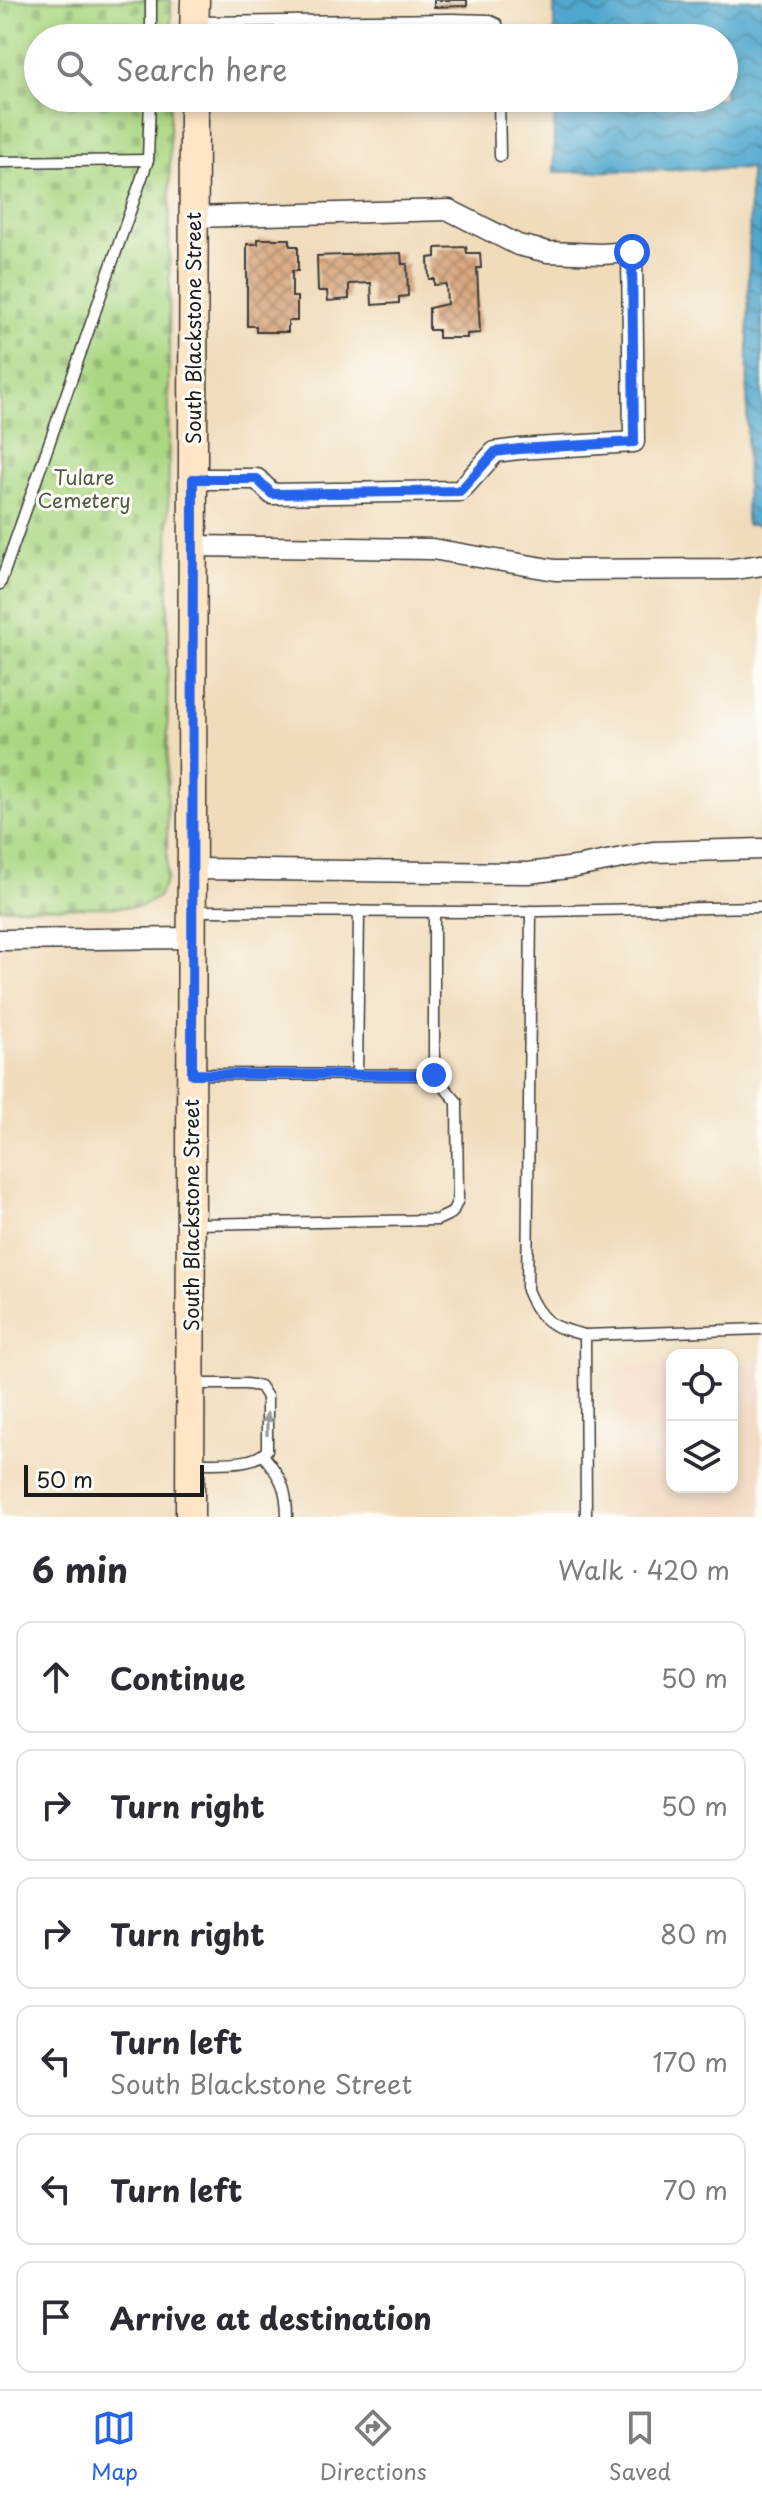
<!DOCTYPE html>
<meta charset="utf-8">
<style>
:root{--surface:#fff;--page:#f7f7f7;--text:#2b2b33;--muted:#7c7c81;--line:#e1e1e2;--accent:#2563eb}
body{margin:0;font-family:"Playpen Sans",sans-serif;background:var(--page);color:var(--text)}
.controls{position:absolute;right:24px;bottom:24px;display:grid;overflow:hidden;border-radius:16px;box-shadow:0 4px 12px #0003}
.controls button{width:72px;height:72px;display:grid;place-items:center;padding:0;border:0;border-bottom:2px solid var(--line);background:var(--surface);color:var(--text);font:40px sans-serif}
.scale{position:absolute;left:24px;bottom:20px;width:180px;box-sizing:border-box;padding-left:8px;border:4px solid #1c1c1c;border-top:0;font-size:22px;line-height:28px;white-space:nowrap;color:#1c1c1c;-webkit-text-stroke:6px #fdfcf7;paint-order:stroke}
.stop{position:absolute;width:24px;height:24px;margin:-18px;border:6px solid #2563eb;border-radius:50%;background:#fff}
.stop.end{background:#2563eb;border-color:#fff;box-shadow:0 2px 8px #0008}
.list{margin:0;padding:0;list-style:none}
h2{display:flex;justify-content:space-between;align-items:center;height:104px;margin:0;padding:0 32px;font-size:34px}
h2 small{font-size:26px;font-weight:400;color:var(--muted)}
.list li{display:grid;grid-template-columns:52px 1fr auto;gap:24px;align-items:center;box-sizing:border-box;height:112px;margin:0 16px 16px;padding:0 16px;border:2px solid var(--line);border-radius:16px}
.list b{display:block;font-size:30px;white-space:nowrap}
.list p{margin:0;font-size:26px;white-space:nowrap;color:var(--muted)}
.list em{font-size:26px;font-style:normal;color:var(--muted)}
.icon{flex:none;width:44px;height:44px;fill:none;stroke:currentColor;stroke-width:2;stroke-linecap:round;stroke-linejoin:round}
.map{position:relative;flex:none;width:762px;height:1517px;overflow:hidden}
.search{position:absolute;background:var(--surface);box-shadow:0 4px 12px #0003;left:24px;right:24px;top:24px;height:88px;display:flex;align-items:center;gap:20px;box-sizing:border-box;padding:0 28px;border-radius:44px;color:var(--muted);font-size:30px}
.sheet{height:872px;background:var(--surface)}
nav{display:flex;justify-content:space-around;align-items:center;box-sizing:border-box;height:112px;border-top:2px solid var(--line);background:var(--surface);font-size:22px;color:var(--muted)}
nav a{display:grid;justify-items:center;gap:4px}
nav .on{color:var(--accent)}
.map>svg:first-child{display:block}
.built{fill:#f1d5bd}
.cemetery{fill:url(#cemetery-stones);stroke:#647a50;stroke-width:2}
.water{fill:url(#water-waves);stroke:#366275;stroke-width:2}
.building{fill:url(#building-cross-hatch)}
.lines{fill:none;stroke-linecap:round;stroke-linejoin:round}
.service-casing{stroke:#3c3934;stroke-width:13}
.minor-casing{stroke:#3c3934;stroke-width:23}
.secondary-casing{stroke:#3c3934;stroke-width:31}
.service{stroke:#fff;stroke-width:10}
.minor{stroke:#fff;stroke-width:20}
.secondary{stroke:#fee5c5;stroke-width:28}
.oneway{fill:#999}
.route{stroke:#2563eb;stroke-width:10}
.labels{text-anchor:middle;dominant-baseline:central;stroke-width:6;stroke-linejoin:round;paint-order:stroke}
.street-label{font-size:20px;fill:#1c1c1c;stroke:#fdfcf7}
.park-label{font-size:20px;fill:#4e5d40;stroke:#fdfcf7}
</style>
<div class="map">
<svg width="762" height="1517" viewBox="0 0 762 1517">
<defs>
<pattern id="cemetery-stones" width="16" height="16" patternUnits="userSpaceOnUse" patternTransform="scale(2)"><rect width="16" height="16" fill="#abd783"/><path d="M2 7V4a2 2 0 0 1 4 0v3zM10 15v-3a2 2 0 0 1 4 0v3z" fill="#93b871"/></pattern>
<pattern id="water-waves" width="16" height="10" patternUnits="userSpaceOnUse" patternTransform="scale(2)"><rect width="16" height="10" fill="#51a8ce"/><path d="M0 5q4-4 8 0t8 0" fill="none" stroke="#4288a6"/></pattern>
<pattern id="building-cross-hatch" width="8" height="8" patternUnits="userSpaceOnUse" patternTransform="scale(2)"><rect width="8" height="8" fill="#d9a981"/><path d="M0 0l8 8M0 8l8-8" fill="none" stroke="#af8969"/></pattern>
</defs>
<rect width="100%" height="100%" fill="#fdfcf7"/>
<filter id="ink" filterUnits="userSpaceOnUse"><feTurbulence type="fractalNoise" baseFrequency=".0125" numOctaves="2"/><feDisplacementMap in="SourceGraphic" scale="16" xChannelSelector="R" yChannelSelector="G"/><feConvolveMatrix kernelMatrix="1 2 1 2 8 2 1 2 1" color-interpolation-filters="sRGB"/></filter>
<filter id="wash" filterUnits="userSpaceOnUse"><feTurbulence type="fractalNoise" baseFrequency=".006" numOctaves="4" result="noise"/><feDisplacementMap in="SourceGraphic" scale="32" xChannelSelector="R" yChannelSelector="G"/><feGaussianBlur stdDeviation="1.8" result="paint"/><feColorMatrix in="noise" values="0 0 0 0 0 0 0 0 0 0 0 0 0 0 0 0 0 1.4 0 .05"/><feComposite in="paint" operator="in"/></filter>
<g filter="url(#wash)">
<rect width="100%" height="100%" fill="#f0dcbb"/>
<path class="built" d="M613,1365h59v122h60v-122h30v152h-147z"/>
<path class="cemetery" d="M0,0h171v38h-133v60h132l-3,781 -9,18 -18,10 -140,1z"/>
<path class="water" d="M554,0h208v525h-16l4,-356 -196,3v-74h170v-60h-170z"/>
<g id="blocks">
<g class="building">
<path d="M434,0h33v6l-33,1z"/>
<path d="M477,30v8h-236v-7z"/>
<path d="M258,239h32v7h8v25h-6v26h5v24h-9v11h-32v-6h-9v-82h11z"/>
<path d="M466,247l1,6h13l1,15h-4l3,65 -13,1v4h-29v-8h-9v-22l18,-4 -1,-20 -12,1v-6h-5l-1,-21 8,-1v-9z"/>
<path d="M401,253l1,11h5l1,32 -9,1v6l-27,2 -1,-22 -22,1v15l-21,2 -1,-10h-9l-1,-35z"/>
</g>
</g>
</g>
<g filter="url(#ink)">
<use href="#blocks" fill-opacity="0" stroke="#3c3934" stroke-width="2"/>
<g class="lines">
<defs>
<g id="service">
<path d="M197,22l255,-3 36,1 9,4 2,14"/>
<path d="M151,38v-38"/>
<path d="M499,98l1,58"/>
<path d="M0,162l148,-2"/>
<path d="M0,584l148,-424 2,-62"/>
<path d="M194,911l298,1 270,-5"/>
<path d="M531,911l-4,379c13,32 25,37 58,45"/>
<path d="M357,1075l2,-164"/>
<path d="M434,1075v-163"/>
<path d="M193,1224l244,-4 15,-7 6,-13 -1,-98 -23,-27 -240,-1"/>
<path d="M192,1384h54l14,2 7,11v53c-13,17 -54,12 -74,13"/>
<path d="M263,1455c18,22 24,33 24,62"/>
<path d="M586,1517l-1,-182 177,-6"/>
</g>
<g id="minor">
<path d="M193,479h64l15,15 188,-3 35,-39 24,-3 115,-7 -2,-190 -31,2 -53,-2 -30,-7 -69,-35 -255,7"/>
<path d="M193,546l239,3 123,21 179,-1 28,-4"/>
<path d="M192,869l336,4 48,-6 77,-15 109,-3"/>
<path d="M0,940l192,-2"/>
</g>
<g id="secondary">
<path d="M194,38l1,-38"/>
<path d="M190,1517l4,-1419"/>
</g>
</defs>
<use href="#service" class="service-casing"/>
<use href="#minor" class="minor-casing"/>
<use href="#secondary" class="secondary-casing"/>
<use href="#service" class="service"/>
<use href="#minor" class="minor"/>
<use href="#secondary" class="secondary"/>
</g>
<defs><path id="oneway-solid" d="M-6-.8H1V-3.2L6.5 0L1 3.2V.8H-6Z" transform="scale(2)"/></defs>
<use class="oneway" href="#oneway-solid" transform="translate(267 1424) rotate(-90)"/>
</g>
<g class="lines" filter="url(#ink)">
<path class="route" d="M434,1075l-242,-1 1,-595h64l15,15 188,-3 35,-39 24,-3 115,-7 -2,-190"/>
</g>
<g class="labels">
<g class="street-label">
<text transform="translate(193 328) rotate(-90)">South Blackstone Street</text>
<text transform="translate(191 1215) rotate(-90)">South Blackstone Street</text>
</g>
<g class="park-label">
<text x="84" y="477">Tulare<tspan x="84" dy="23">Cemetery</tspan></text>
</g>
</g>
</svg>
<div class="controls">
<button><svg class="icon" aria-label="locate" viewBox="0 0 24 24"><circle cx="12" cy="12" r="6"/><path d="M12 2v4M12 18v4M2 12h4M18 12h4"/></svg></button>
<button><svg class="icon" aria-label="layers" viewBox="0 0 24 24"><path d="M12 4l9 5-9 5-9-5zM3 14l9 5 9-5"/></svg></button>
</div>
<div class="scale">50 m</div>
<div class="stop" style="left:632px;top:252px"></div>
<div class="stop end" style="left:434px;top:1075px"></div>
<div class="search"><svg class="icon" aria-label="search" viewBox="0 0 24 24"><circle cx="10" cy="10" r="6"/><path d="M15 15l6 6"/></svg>Search here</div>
</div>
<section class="sheet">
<h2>6 min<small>Walk · 420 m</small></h2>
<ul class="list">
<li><svg class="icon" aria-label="ahead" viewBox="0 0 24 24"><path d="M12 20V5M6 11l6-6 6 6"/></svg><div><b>Continue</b></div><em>50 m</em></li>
<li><svg class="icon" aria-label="right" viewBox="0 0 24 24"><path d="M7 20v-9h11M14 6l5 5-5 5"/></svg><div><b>Turn right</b></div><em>50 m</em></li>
<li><svg class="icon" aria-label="right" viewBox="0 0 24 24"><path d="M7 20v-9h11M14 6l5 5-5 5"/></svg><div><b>Turn right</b></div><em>80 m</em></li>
<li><svg class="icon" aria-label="left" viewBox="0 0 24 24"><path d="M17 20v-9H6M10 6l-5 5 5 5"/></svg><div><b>Turn left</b><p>South Blackstone Street</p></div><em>170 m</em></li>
<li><svg class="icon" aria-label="left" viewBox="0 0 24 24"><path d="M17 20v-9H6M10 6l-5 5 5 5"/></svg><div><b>Turn left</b></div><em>70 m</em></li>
<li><svg class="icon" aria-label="arrive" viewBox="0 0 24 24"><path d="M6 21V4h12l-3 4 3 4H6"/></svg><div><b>Arrive at destination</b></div></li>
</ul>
</section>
<nav>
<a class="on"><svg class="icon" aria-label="map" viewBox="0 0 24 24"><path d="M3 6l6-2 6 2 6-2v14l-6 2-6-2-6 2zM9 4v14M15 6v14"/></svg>Map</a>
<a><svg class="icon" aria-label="directions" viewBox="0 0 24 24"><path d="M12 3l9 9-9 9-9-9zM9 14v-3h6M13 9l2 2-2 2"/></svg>Directions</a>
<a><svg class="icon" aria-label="saved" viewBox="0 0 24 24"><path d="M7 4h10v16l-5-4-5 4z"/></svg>Saved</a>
</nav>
